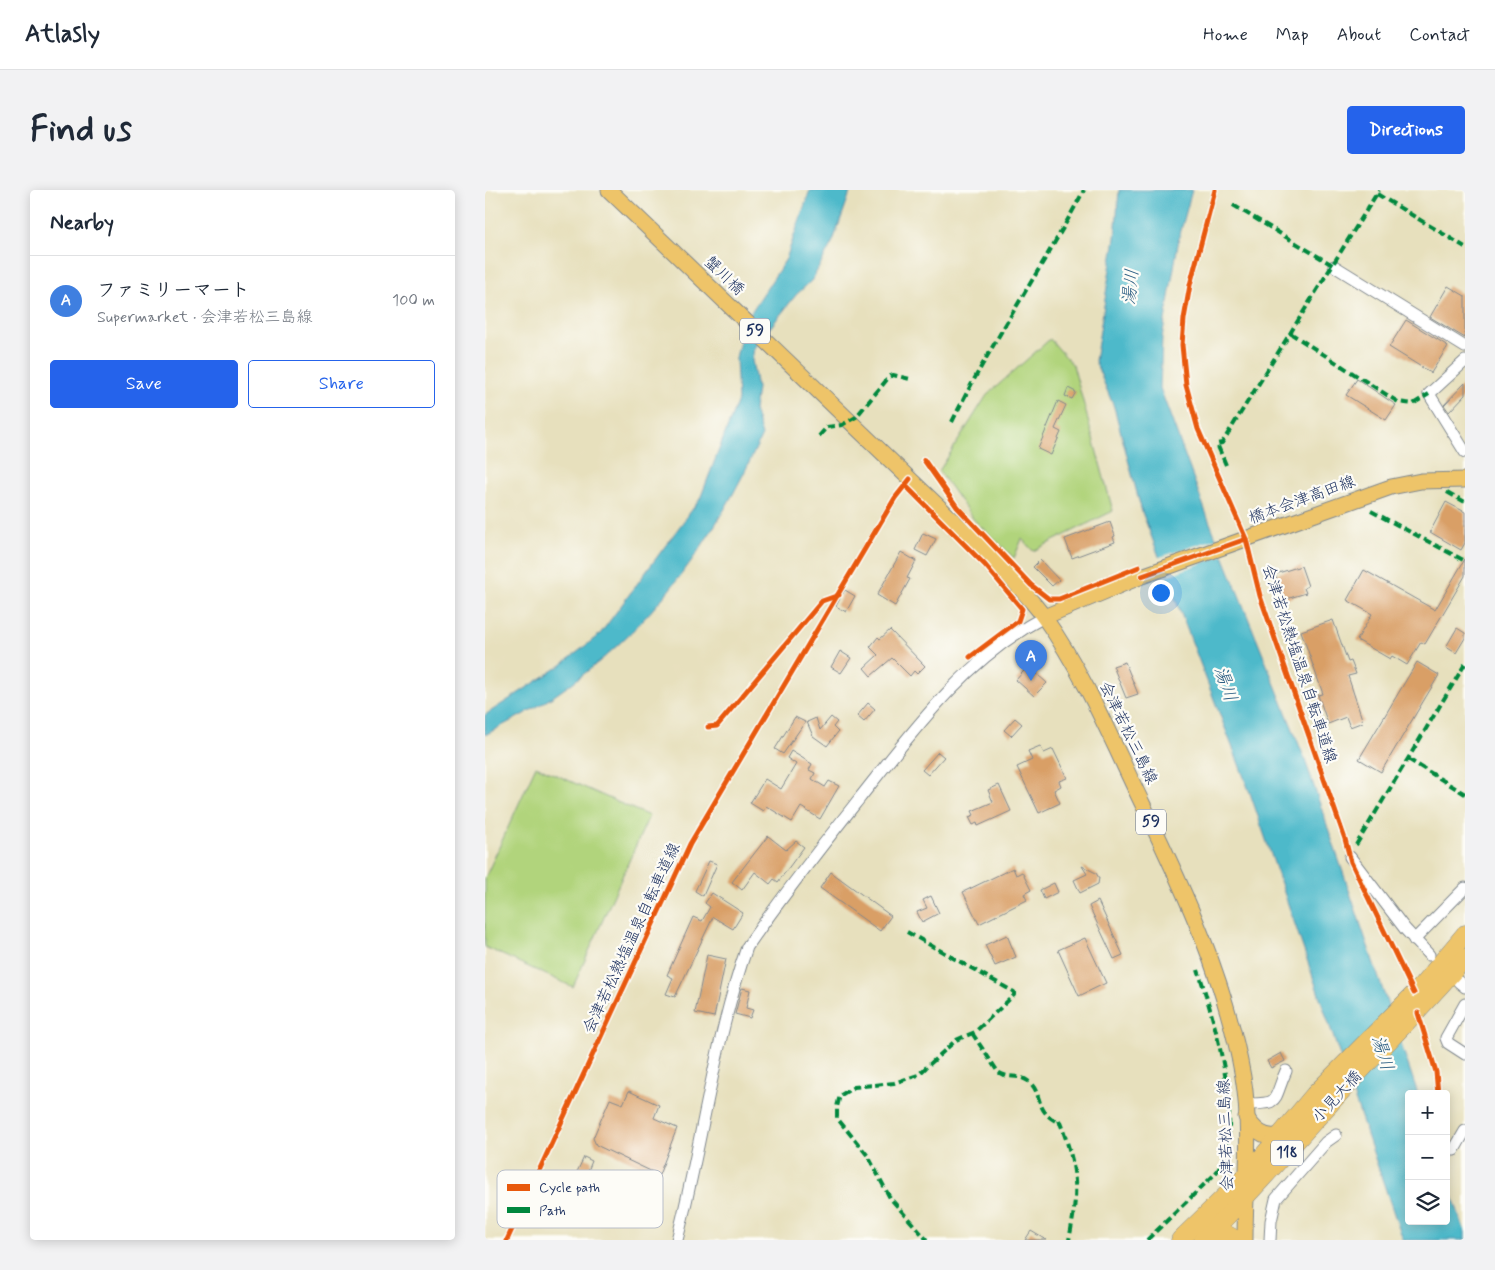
<!DOCTYPE html>
<meta charset="utf-8">
<style>
:root{--surface:#fff;--page:#f2f2f3;--text:#1f2937;--muted:#747a83;--line:#e0e1e3;--accent:#2563eb}
body{margin:0;font-family:Mynerve,"Klee One",sans-serif;background:var(--page);color:var(--text)}
.controls{position:absolute;right:15px;bottom:15px;display:grid;overflow:hidden;border-radius:5px;box-shadow:0 2px 12px #0003}
.controls button{width:45px;height:45px;display:grid;place-items:center;padding:0;border:0;border-bottom:1px solid var(--line);background:var(--surface);color:var(--text);font:25px sans-serif}
.you{position:absolute;left:675px;top:402px;width:18px;height:18px;margin:-12px;border:4px solid #fff;border-radius:50%;background:#1a73e8;box-shadow:0 0 0 8px #1a73e833}
.badge{display:grid;place-items:center;width:32px;height:32px;border-radius:50%;background:var(--accent);color:#fff;font-size:16px;font-weight:700}
.pin{position:absolute;translate:-50% -41px;filter:drop-shadow(0 1px 2px #0008)}
.pin::after{content:'';position:absolute;top:26px;width:18px;height:15px;background:inherit;clip-path:polygon(0 0,100% 0,50% 100%)}
.list{margin:0;padding:0;list-style:none}
h2{display:flex;justify-content:space-between;align-items:center;height:65px;margin:0;padding:0 20px;font-size:21px}
h2 small{font-size:16px;font-weight:400;color:var(--muted)}
.list li{display:grid;grid-template-columns:32px 1fr auto;gap:15px;align-items:center;box-sizing:border-box;height:90px;padding:0 20px;border-top:1px solid var(--line)}
.list b{display:block;font-size:19px;white-space:nowrap}
.list p{margin:0;font-size:16px;white-space:nowrap;color:var(--muted)}
.list em{font-size:16px;font-style:normal;color:var(--muted)}
.actions{display:flex;gap:10px;padding:15px 20px}
.actions a{flex:1;padding:11px 0;border:1px solid var(--accent);border-radius:5px;text-align:center;font-size:18px;color:var(--accent)}
.actions .main{background:var(--accent);color:#fff}
.icon{flex:none;width:28px;height:28px;fill:none;stroke:currentColor;stroke-width:2;stroke-linecap:round;stroke-linejoin:round}
.map{position:relative;flex:none;width:980px;height:1050px;overflow:hidden;border-radius:5px}
header{display:flex;align-items:center;gap:30px;box-sizing:border-box;height:70px;padding:0 25px;background:var(--surface);border-bottom:1px solid var(--line)}
header strong{font-size:24px}
nav{display:flex;gap:28px;margin-inline-start:auto;font-size:18px}
.intro{display:flex;align-items:center;justify-content:space-between;box-sizing:border-box;height:120px;padding:0 30px}
h1{margin:0;font-size:35px}
.button{padding:12px 22px;border-radius:5px;background:var(--accent);color:#fff;font-size:18px;font-weight:700}
main{display:flex;gap:30px;padding:0 30px}
aside{flex:1;background:var(--surface);border-radius:5px;box-shadow:0 2px 12px #0003}
.map>svg:first-child{display:block}
.green{fill:#b1d47c;stroke:#66826d}
.water{fill:#4eb9ca;stroke:#347494}
.pier{fill:#e7e0bd}
.building{fill:#d99f66}
.lines{fill:none;stroke-linecap:round;stroke-linejoin:round}
.minor-casing{stroke:#81888e;stroke-width:13}
.major-casing{stroke:#81888e;stroke-width:17}
.highway-casing{stroke:#81888e;stroke-width:19}
.minor{stroke:#fff;stroke-width:11}
.major{stroke:#eec469;stroke-width:15}
.highway{stroke:#eec469;stroke-width:18}
.quiet{stroke:#00873e;stroke-width:4;stroke-dasharray:8 4;stroke-linecap:butt}
.cycleway-casing{stroke:#fdfcf7;stroke-width:8}
.cycleway{stroke:#e8590c;stroke-width:5}
.labels{text-anchor:middle;dominant-baseline:central;stroke-width:4.5;stroke-linejoin:round;paint-order:stroke}
.shield{fill:#fdfcf7;stroke:#5f6c8c;stroke-width:1}
.shield-label{font-size:15px;font-weight:bold;fill:#1b2f5e}
.street-label{font-size:16px;fill:#1b2f5e;stroke:#fdfcf7}
.water-label{font-size:18px;font-style:italic;fill:#2d5f84;stroke:#fdfcf7}
.key{fill:#fdfcf7;stroke:#b9bec9;stroke-width:1}
.key-label{font-size:14px;fill:#1b2f5e}
</style>
<header>
<strong>Atlasly</strong>
<nav><a>Home</a><a>Map</a><a>About</a><a>Contact</a></nav>
</header>
<div class="intro"><h1>Find us</h1><a class="button">Directions</a></div>
<main>
<aside>
<h2>Nearby<small></small></h2>
<ul class="list">
<li><span class="badge" style="background:#3f7fe0">A</span><div><b>ファミリーマート</b><p>Supermarket · 会津若松三島線</p></div><em>100 m</em></li>
</ul>
<div class="actions"><a class="main">Save</a><a>Share</a></div>
</aside>
<div class="map">
<svg width="980" height="1050" viewBox="0 0 980 1050">
<rect width="100%" height="100%" fill="#fdfcf7"/>
<filter id="ink" filterUnits="userSpaceOnUse"><feTurbulence type="fractalNoise" baseFrequency=".02" numOctaves="2"/><feDisplacementMap in="SourceGraphic" scale="10" xChannelSelector="R" yChannelSelector="G"/><feConvolveMatrix kernelMatrix="1 2 1 2 8 2 1 2 1" color-interpolation-filters="sRGB"/></filter>
<filter id="wash" filterUnits="userSpaceOnUse"><feTurbulence type="fractalNoise" baseFrequency=".0096" numOctaves="4" result="noise"/><feDisplacementMap in="SourceGraphic" scale="20" xChannelSelector="R" yChannelSelector="G"/><feGaussianBlur stdDeviation="1.12" result="paint"/><feColorMatrix in="noise" values="0 0 0 0 0 0 0 0 0 0 0 0 0 0 0 0 0 1.4 0 .05"/><feComposite in="paint" operator="in"/></filter>
<g filter="url(#wash)">
<rect width="100%" height="100%" fill="#e7e0bd"/>
<g class="green">
<path d="M565,149l23,26 40,146 -80,40 -11,-12 -8,19 -40,-38 -35,-49 48,-76z"/>
<path d="M51,576l113,50 -76,171 -88,-40v-69z"/>
</g>
<g class="water">
<path d="M325,0h41l-18,51 -21,39 -16,15 -42,53 -2,12 5,28 -3,22 8,25c-47,106 -111,195 -208,261 -22,15 -46,26 -69,39v-20l75,-49 40,-32 100,-135 38,-99 -2,-42 8,-35 42,-64z"/>
<path d="M634,0h73l-13,48 -17,100 -2,50 48,130 96,239 114,337h-9v127h37v-44l19,55v8h-62l-153,-447 -108,-281 -28,-105 -19,-46 20,-123z"/>
</g>
<path class="pier" d="M734,348l7,16 -62,23 -7,-19z"/>
<g id="blocks">
<g class="building">
<path d="M963,96l17,10v42l-35,-21z"/>
<path d="M921,130l42,26 -17,27 -42,-26z"/>
<path d="M872,189l39,26 -10,15 -40,-25z"/>
<path d="M980,193v12l-16,17 -5,-7z"/>
<path d="M583,198l8,4 -4,7 -7,-3z"/>
<path d="M573,211l8,4 -11,24 6,3 -10,23 -13,-6z"/>
<path d="M961,312l19,10v31l-4,7 -31,-18z"/>
<path d="M625,332l5,14 -2,1 2,5 -43,16 -7,-19z"/>
<path d="M438,343l13,6 -9,17 -12,-6z"/>
<path d="M416,362l15,9 -9,17 3,1 -15,27 -18,-11z"/>
<path d="M980,369v17l-40,68 -4,-2 -14,23 -15,-9 -2,3 -33,-19 15,-26 -25,-14 17,-30 71,40z"/>
<path d="M555,370l19,20 -7,6 -19,-19z"/>
<path d="M816,376l7,20 -4,2 2,5 -23,7 -8,-26z"/>
<path d="M360,400l10,6 -9,16 -10,-6z"/>
<path d="M848,430l15,42 3,-1 5,13 -8,2 15,46 -13,5 -4,-10 -18,7 -10,-29 5,-1 -22,-63z"/>
<path d="M972,438l8,5v5l-9,15 -10,-6z"/>
<path d="M405,440l35,36 -8,8 -3,-3 -4,5 -18,-18 -21,18 -7,-8 14,-13 -8,-8 8,-10 2,2z"/>
<path d="M355,461l11,7 -10,15 -10,-6z"/>
<path d="M640,472l13,32 -12,4 -13,-32z"/>
<path d="M932,472l22,13 -58,97 -22,-13z"/>
<path d="M543,476l19,17 -13,13 -18,-16z"/>
<path d="M383,513l7,6 -11,13 -7,-6z"/>
<path d="M310,527l10,5 -22,32 -8,-5z"/>
<path d="M346,527l6,5 -4,5 5,5 -11,14 -14,-10 -6,-14 9,-4 4,12z"/>
<path d="M530,528l7,6 -11,12 -7,-6z"/>
<path d="M555,556l4,7 9,-4 14,29 -8,3 2,5 -7,4 6,13 -21,10 -22,-46 15,-7 -4,-9z"/>
<path d="M306,561l21,13 -3,6 6,3 -3,6 13,8 4,-6 10,5 -19,33 -19,-12 -9,15 -26,-16 -3,5 -13,-8 15,-24 16,10 15,-25 -9,-6z"/>
<path d="M453,562l6,5 -16,18 -6,-5z"/>
<path d="M514,595l12,26 -33,15 -1,-3 -4,2 -4,-8 5,-2 -2,-4 21,-9 -5,-12z"/>
<path d="M283,646l18,14 10,-9 8,6 -26,35 -4,-3 -4,5 -15,-12 -13,18 -10,-8z"/>
<path d="M224,671l8,3 -14,32 -8,-5z"/>
<path d="M597,676l14,7 3,5 -1,6 -18,9 -6,-13 13,-6z"/>
<path d="M528,678l3,7 6,-3 9,18 -7,4 3,6 -48,24 -16,-32z"/>
<path d="M346,682l60,44 -11,15 -60,-43z"/>
<path d="M569,693l4,9 -14,7 -4,-9z"/>
<path d="M227,703l31,20 -10,16 -20,-12 -38,80 -9,-3 7,-16 -6,-3 26,-58 9,4 8,-14 -5,-4z"/>
<path d="M446,706l8,17 -17,9 -5,-10 10,-4 -4,-8z"/>
<path d="M613,711l25,54 -9,4 -25,-53z"/>
<path d="M522,745l9,22 -21,9 -10,-21z"/>
<path d="M600,748l21,45 -27,13 -21,-46z"/>
<path d="M222,765l19,4 -12,58 -19,-4z"/>
<path d="M257,798l8,2 -4,18 7,2 -3,8 -15,-4z"/>
<path d="M796,863l4,8 -14,7 -4,-7z"/>
<path d="M144,901l30,14 -5,13 23,10 -18,47 -63,-30 -3,-7 17,-39 13,5z"/>
<path d="M99,967l8,4 -6,15 -9,-4z"/>
<path d="M546,1041l15,9h-21z"/>
</g>
</g>
</g>
<g filter="url(#ink)">
<use href="#blocks" fill-opacity="0" stroke="#81888e" stroke-width="1"/>
<g class="lines">
<defs>
<g id="minor">
<path d="M849,76l131,81"/>
<path d="M980,171l-36,33 36,58"/>
<path d="M865,667l55,72 24,26"/>
<path d="M929,750l51,-52"/>
<path d="M974,792l6,5"/>
<path d="M980,814l-19,34 2,5 17,11"/>
<path d="M760,914c37,0 27,-2 41,-33"/>
<path d="M969,960l11,-19"/>
<path d="M192,1050c25,-97 37,-198 70,-293 35,-51 74,-100 112,-148 54,-68 107,-141 185,-182"/>
<path d="M785,1050l1,-19 5,-22 50,-57 10,-7"/>
</g>
<g id="major">
<path d="M124,0l380,365c19,20 39,40 55,62 41,58 68,124 99,188 42,87 83,176 100,272 9,53 2,110 2,163"/>
<path d="M559,427l98,-41 249,-89 30,-6 44,-1"/>
<path d="M761,927c8,12 18,23 34,18"/>
</g>
<g id="highway">
<path d="M723,1046l16,-3 13,7"/>
<path d="M695,1050l66,-64 68,-81 106,-107 45,-54"/>
<path d="M718,1050c45,-42 83,-89 125,-134 45,-50 93,-97 137,-148"/>
</g>
</defs>
<use href="#minor" class="minor-casing"/>
<use href="#major" class="major-casing"/>
<use href="#highway" class="highway-casing"/>
<use href="#minor" class="minor"/>
<use href="#major" class="major"/>
<use href="#highway" class="highway"/>
<g class="quiet">
<path d="M892,4l88,53"/>
<path d="M748,15l101,61"/>
<path d="M805,143l108,69 15,2 16,-10"/>
<path d="M467,232c39,-80 90,-153 132,-232"/>
<path d="M334,246l8,-9 15,-2 14,-8 33,-40 4,-2 17,4"/>
<path d="M741,275l-9,-21 5,-1 157,-253"/>
<path d="M962,302l18,10"/>
<path d="M886,321l94,50"/>
<path d="M923,569l57,35"/>
<path d="M871,655l109,-181"/>
<path d="M422,742l107,60v3l-39,37 -19,8 -38,35 -24,8 -40,4 -13,8 -2,4 -2,8v11l31,38 22,42 37,42"/>
<path d="M487,843l26,39c9,7 21,2 30,9 16,12 5,31 32,42"/>
<path d="M574,930c19,49 20,69 10,120"/>
<path d="M662,1050l68,-66c34,-41 -2,-158 -17,-204"/>
</g>
<defs>
<g id="cycleway">
<path d="M730,0l-25,95 -6,34 -2,26 4,40 12,44 48,110 14,57 85,243 6,23 63,131"/>
<path d="M439,270l33,47 74,78 18,14h10l80,-32"/>
<path d="M420,295l80,80 37,44 -4,12 -48,36"/>
<path d="M657,386l104,-37"/>
<path d="M223,537l9,-1 105,-125 17,-6"/>
<path d="M933,823l18,59 2,22"/>
<path d="M22,1050l183,-396 205,-346 15,-19"/>
</g>
</defs>
<use href="#cycleway" class="cycleway-casing"/>
<use href="#cycleway" class="cycleway"/>
</g>
</g>
<g class="labels">
<g class="shield">
<rect x="255" y="128.5" width="30" height="25" rx="4"/>
<rect x="651" y="619.5" width="30" height="25" rx="4"/>
<rect x="786" y="950.5" width="32" height="25" rx="4"/>
</g>
<g class="shield-label">
<text x="270" y="141">59</text>
<text x="666" y="632">59</text>
<text x="802" y="963">118</text>
</g>
<g class="street-label">
<text transform="translate(239 86) rotate(44)">蟹川橋</text>
<text transform="translate(817 310) rotate(-20)">橋本会津高田線</text>
<text transform="translate(814 474) rotate(72)">会津若松熱塩温泉自転車道線</text>
<text transform="translate(643 543) rotate(64)">会津若松三島線</text>
<text transform="translate(147 748) rotate(-65)">会津若松熱塩温泉自転車道線</text>
<text transform="translate(852 907) rotate(-47)">小見大橋</text>
<text transform="translate(741 945) rotate(-92)">会津若松三島線</text>
</g>
<g class="water-label">
<text transform="translate(646 97) rotate(-84)">湯川</text>
<text transform="translate(740 494) rotate(71)">湯川</text>
<text transform="translate(897 863) rotate(73)">湯川</text>
</g>
</g>
<rect x="12" y="980" width="166" height="58" rx="8" class="key"/>
<rect x="22" y="994" width="23" height="7" fill="#e8590c"/>
<rect x="22" y="1017" width="23" height="6" fill="#00873e"/>
<g class="key-label">
<text x="54" y="1002">Cycle path</text>
<text x="54" y="1025">Path</text>
</g>
</svg>
<div class="controls">
<button>+</button>
<button>−</button>
<button><svg class="icon" aria-label="layers" viewBox="0 0 24 24"><path d="M12 4l9 5-9 5-9-5zM3 14l9 5 9-5"/></svg></button>
</div>
<div class="you"></div>
<div class="pin badge" style="left:546px;top:491px;background:#3f7fe0">A</div>
</div>
</main>
